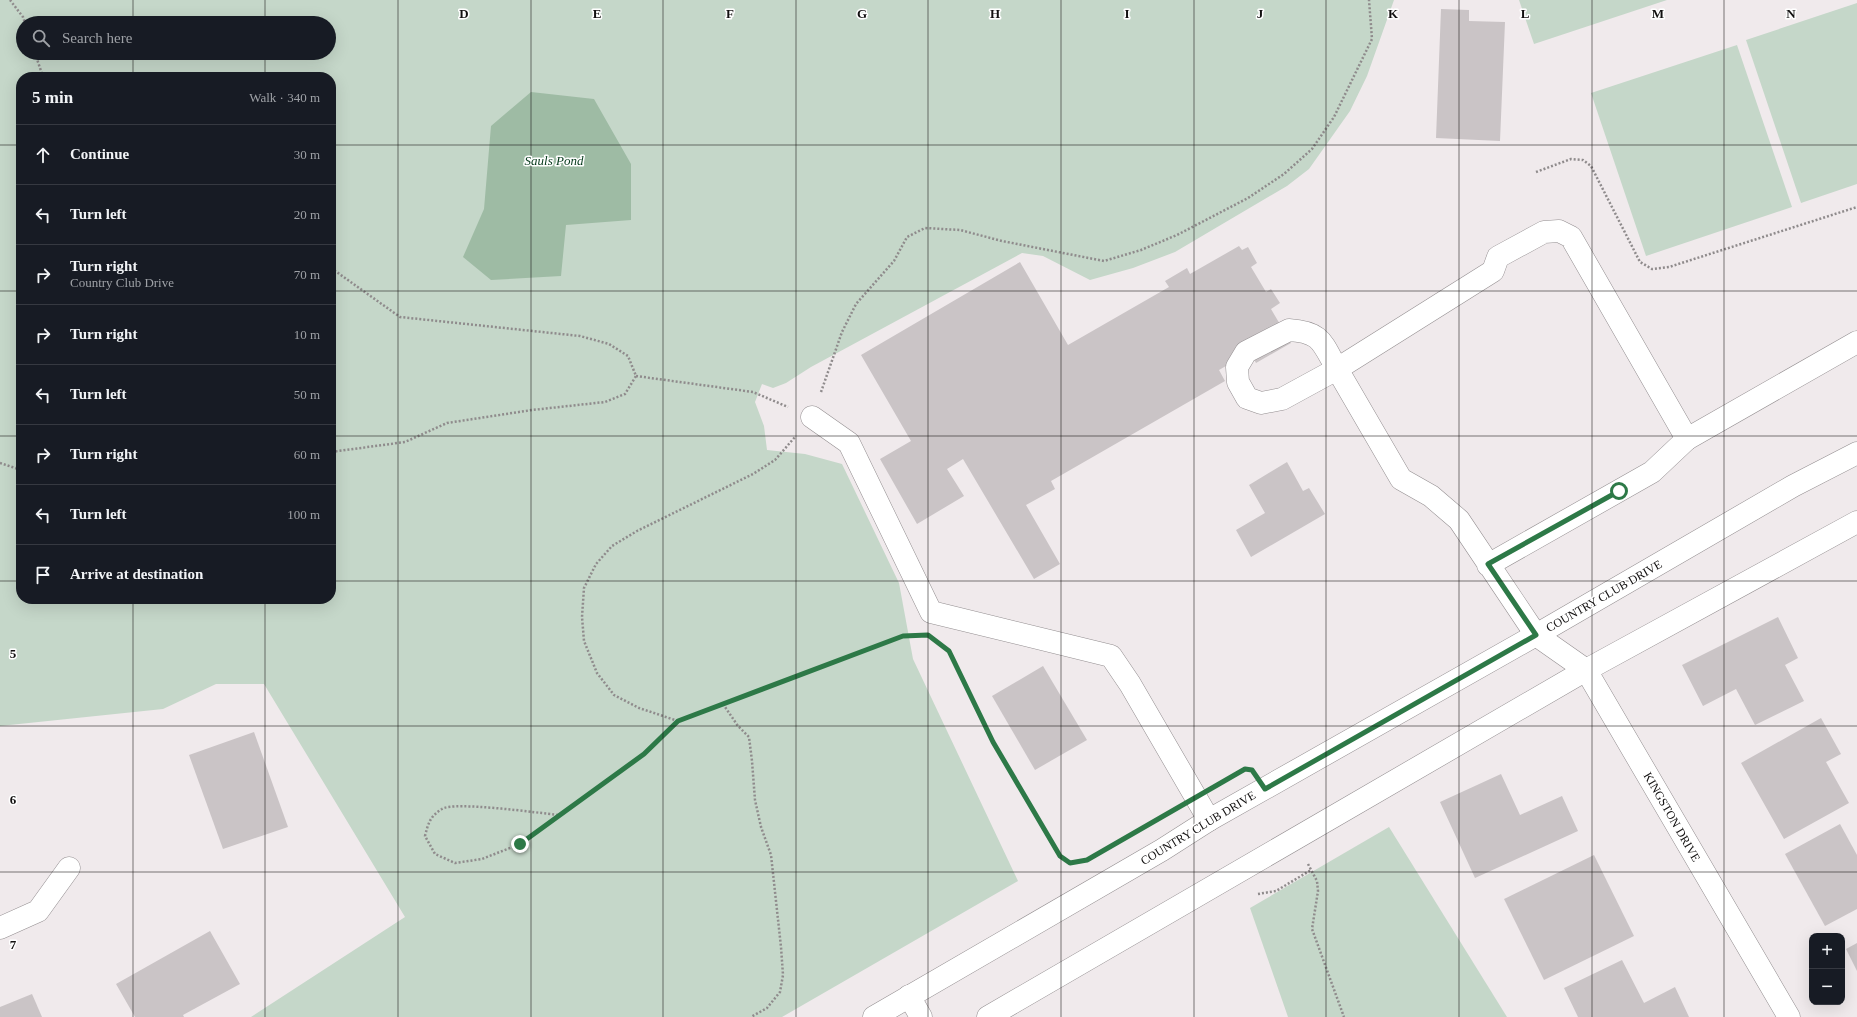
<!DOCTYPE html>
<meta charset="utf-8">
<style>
:root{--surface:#171b24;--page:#242831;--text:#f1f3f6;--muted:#9ea1a6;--line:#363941}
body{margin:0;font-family:"Times New Roman",serif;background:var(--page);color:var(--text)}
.controls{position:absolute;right:12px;bottom:12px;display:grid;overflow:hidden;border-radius:8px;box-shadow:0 4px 16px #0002}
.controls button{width:36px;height:36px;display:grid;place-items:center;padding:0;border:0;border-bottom:1px solid var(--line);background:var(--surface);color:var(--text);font:20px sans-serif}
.stop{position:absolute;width:12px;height:12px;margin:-9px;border:3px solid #2d7947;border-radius:50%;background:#fff}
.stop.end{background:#2d7947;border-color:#fff;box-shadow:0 1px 4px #0008}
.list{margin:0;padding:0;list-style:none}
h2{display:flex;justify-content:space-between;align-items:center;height:52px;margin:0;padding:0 16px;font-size:17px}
h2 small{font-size:13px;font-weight:400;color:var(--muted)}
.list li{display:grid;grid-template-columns:26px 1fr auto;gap:12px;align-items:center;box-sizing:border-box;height:60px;padding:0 16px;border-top:1px solid var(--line)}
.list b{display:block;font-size:15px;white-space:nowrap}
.list p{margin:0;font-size:13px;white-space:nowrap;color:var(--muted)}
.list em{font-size:13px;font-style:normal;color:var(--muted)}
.icon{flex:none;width:22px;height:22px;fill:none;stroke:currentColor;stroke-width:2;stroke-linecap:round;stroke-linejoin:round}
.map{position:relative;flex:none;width:1857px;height:1017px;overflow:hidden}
.search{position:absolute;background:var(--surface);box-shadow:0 4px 16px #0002;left:16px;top:16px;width:320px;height:44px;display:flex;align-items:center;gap:10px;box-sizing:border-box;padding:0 14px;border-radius:22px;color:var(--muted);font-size:15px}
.panel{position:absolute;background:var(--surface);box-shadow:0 4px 16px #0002;left:16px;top:72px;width:320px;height:532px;border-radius:16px}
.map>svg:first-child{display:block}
.green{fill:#c5d7c9;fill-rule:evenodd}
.water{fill:#9ebba4}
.building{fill:#cac4c6}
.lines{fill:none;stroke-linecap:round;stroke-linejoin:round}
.minor-casing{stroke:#938e90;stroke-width:23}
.major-casing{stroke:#938e90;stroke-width:23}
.path{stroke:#8f8b8c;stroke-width:2.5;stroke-dasharray:2 2;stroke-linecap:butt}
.minor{stroke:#fff;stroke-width:22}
.major{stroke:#fff;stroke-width:22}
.route{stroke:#2d7947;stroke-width:5}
.grid{fill:none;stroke:#121010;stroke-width:1;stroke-opacity:0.55}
.labels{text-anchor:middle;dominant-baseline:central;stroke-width:3;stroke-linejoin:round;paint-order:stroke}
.street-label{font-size:12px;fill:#121010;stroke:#fff}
.water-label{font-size:13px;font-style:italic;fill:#033719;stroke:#fff}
.grid-label{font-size:13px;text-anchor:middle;font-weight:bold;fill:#121010;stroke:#fff;stroke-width:3;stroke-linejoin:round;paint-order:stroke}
</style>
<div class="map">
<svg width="1857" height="1017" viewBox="0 0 1857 1017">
<rect width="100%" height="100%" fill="#f0eaec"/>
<g class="green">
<path d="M0,0h1394l-27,76 -17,35 -41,58 -22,17 -112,66 -42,16 -43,12 -47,-24 -21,-3 -211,114 -25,16 -13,5 -11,-4 -7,18 9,24 3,24 38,4 37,10 57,119 14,76 105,222 -236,136h-531l154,-100 -141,-233h-48l-53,25 -163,17zM23,23h306v30h-306zM21,77h310v522h-310z"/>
<path d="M1519,0h148l-133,44z"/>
<path d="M1857,3v181l-56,19 -55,-163z"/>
<path d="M1737,45l55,162 -146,49 -55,-163z"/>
<path d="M1389,827l118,190h-219l-38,-109z"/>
</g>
<path class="water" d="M531,92l63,7 37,65v56l-65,5 -5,51 -70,4 -28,-23 21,-48 7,-83z"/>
<g class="building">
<path d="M1441,9l28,1v11l36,1 -5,119 -64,-3z"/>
<path d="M1239,246l3,4 6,-3 9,16 -6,4 15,25 5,-3 9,14 -9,6 20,34 -35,20 -6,-11 -31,18 6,11 -174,100 4,8 -29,16 34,59 -26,15 -71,-120 -16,10 17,27 -47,28 -37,-65 31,-18 -50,-86 159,-93 48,83 101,-58 -4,-6 22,-13 3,6z"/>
<path d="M1287,462l16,29 6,-3 16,26 -74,43 -15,-27 29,-17 -16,-28z"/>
<path d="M1778,617l20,41 -13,7 19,36 -49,24 -19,-36 -33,17 -21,-41z"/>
<path d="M1043,666l44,74 -52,30 -43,-74z"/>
<path d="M1821,718l20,36 -15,8 23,41 -65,36 -43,-76z"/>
<path d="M254,732l34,95 -65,22 -34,-94z"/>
<path d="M1501,774l19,41 42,-19 16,35 -103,47 -35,-76z"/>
<path d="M1840,824l17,31v54l-32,17 -40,-72z"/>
<path d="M1594,855l40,81 -90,44 -40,-81z"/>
<path d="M210,931l30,53 -57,31 1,2h-49l-19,-33z"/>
<path d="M1857,943v28l-11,-22z"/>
<path d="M1622,960l22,43 31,-16 14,30h-111l-14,-29z"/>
<path d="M32,994l10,23h-42v-10z"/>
</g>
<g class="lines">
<defs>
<g id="minor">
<path d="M1289,330c33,2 33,13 48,39l-55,30 -21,4 -14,-5 -9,-16 -1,-15 9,-15z"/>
<path d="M812,417l37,26 82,169 180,44 19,28 79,136"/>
<path d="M1687,439l170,-97"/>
<path d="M1488,565l164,-93 35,-33 -116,-202 -12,-6 -15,1 -46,25 -5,14 -156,98 64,110 30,17 28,24 77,115 50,35 203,347"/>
<path d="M0,928l38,-17 31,-43"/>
<path d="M909,996l12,21"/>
</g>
<g id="major">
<path d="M874,1017l288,-167 47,-30 327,-185 257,-149 64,-33"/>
<path d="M988,1017l598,-347 271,-148"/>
</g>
</defs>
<use href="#minor" class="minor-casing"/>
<use href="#major" class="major-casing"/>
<g class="path">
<path d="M10,0l13,17 2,6"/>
<path d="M35,53l8,24"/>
<path d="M1536,172l35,-13 12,1 8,6 49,96 12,7 17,-2 188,-60"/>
<path d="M331,268l69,49 180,19 29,8 19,12 8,20 -11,18 -20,8 -73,8 -85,13 -42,19 -74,10"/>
<path d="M636,376l117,16 35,15"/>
<path d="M821,392l21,-60 14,-28 38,-43 13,-24 18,-9 35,2 42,11 102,20 37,-11 36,-15 71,-37 36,-24 28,-25 22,-32 38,-78 -3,-39"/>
<path d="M0,463l21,7"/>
<path d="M939,643l10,8 44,90 66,115 11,7 18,-4"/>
<path d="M723,704l15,22 11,11 3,24 3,39 6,27 10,28 10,92 2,28 -3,17 -13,16 -16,9"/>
<path d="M678,721l-39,-13 -25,-13 -17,-22 -13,-32 -2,-24 2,-29 12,-24 16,-18 25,-15 116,-57 22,-14 20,-23"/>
<path d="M558,815c-18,-2 -105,-14 -116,-6 -12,7 -14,15 -17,27l10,18 20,9 27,-4 38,-15 124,-90 34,-33 225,-85 14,-1"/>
<path d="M1308,864l9,17 1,10 -6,38 32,88"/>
<path d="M1258,894l18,-3 35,-21"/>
</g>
<use href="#minor" class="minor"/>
<use href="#major" class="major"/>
</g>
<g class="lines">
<path class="route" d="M520,844l124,-90 34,-33 225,-85 25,-1 21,16 44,91 67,114 10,7 17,-3 158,-91 7,1 13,19 271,-154 -48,-71 131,-73"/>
</g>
<path class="grid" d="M133,0v23M265,0v23M398,0v1017M531,0v1017M663,0v1017M796,0v1017M928,0v1017M1061,0v1017M1194,0v1017M1326,0v1017M1459,0v1017M1592,0v1017M1724,0v1017M133,53v24M265,53v24M0,145h21M331,145h1526M0,291h21M331,291h1526M0,436h21M331,436h1526M0,581h21M331,581h1526M133,599v418M265,599v418M0,726h1857M0,872h1857"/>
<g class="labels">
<g class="street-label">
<text transform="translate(1604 596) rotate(-30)">COUNTRY CLUB DRIVE</text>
<text transform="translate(1672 817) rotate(60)">KINGSTON DRIVE</text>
<text transform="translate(1198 828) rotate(-31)">COUNTRY CLUB DRIVE</text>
</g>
<g class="water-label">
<text x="554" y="160">Sauls Pond</text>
</g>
</g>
<g class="grid-label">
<text x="464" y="18">D</text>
<text x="597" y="18">E</text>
<text x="730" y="18">F</text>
<text x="862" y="18">G</text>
<text x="995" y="18">H</text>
<text x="1127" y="18">I</text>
<text x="1260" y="18">J</text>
<text x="1393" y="18">K</text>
<text x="1525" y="18">L</text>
<text x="1658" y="18">M</text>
<text x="1791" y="18">N</text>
<text x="13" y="658">5</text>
<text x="13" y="804">6</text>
<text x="13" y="949">7</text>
</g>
</svg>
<div class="controls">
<button>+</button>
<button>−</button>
</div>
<div class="stop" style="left:1619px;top:491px"></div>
<div class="stop end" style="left:520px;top:844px"></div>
<div class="search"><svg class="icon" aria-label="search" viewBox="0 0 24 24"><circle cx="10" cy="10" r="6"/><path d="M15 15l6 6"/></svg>Search here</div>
<section class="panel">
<h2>5 min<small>Walk · 340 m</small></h2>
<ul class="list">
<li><svg class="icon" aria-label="ahead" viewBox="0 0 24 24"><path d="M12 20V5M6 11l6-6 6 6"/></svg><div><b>Continue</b></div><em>30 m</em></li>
<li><svg class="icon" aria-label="left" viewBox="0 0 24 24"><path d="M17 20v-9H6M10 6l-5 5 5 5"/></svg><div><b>Turn left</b></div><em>20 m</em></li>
<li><svg class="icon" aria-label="right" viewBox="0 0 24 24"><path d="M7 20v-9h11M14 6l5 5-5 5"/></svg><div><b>Turn right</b><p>Country Club Drive</p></div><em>70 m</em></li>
<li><svg class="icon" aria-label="right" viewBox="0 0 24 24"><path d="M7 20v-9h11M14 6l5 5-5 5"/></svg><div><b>Turn right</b></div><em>10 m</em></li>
<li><svg class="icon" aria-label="left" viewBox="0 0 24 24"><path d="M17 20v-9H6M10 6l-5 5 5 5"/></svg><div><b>Turn left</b></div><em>50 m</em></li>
<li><svg class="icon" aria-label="right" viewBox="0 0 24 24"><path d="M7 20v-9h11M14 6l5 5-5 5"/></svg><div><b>Turn right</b></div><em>60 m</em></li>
<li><svg class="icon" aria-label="left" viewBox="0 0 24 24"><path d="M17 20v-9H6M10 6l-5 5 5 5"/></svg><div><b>Turn left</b></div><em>100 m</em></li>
<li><svg class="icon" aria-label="arrive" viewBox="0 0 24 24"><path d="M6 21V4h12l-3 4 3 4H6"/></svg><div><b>Arrive at destination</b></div></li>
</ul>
</section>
</div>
